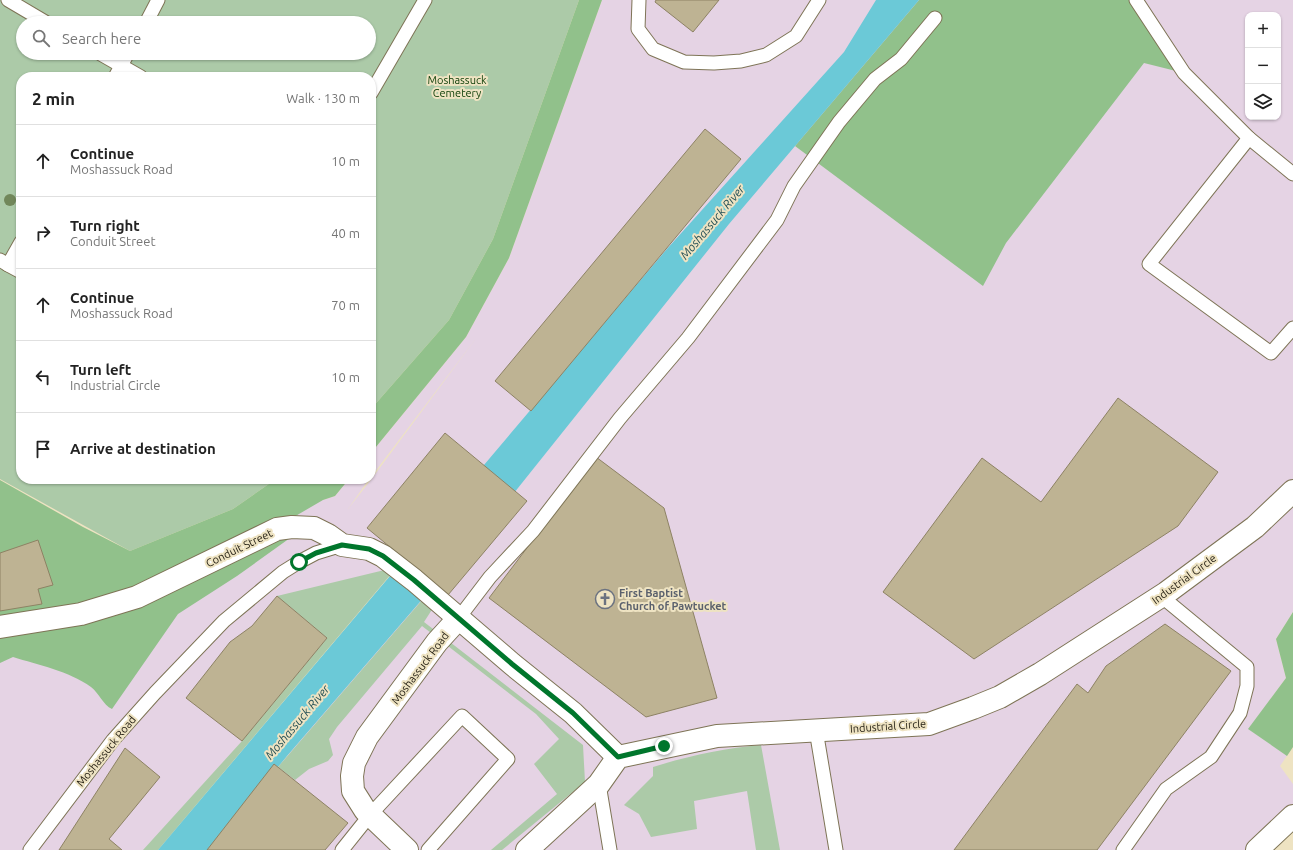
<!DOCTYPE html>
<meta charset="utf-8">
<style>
:root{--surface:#fff;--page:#f2f2f2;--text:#222;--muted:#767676;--line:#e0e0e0}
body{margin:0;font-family:Ubuntu,sans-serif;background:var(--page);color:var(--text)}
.controls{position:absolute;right:12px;top:12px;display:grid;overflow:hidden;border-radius:8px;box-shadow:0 1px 3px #0004}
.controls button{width:36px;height:36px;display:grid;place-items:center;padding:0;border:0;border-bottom:1px solid var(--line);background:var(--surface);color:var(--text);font:20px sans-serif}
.stop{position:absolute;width:12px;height:12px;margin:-9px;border:3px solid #00762c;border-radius:50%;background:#fff}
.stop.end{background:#00762c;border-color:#fff;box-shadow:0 1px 4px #0008}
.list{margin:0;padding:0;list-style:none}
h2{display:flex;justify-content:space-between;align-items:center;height:52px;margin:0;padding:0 16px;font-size:17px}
h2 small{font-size:13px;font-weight:400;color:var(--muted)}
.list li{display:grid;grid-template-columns:26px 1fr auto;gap:12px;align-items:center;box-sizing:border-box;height:72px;padding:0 16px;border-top:1px solid var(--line)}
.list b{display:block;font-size:15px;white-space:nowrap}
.list p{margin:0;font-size:13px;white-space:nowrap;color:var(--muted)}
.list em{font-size:13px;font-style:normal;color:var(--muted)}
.icon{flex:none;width:22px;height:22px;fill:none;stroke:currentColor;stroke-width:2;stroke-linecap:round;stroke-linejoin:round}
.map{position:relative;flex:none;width:1293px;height:850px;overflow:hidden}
.search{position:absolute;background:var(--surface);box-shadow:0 1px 3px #0004;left:16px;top:16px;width:360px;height:44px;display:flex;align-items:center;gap:10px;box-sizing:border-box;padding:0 14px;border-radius:22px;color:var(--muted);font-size:15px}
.panel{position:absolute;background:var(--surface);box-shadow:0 1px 3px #0004;left:16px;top:72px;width:360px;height:412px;border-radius:16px}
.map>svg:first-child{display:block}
.industrial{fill:#e5d3e4;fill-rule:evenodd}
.green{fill:#accaa8;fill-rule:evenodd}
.forest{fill:#91c18b}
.water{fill:#6bc9d7}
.building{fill:#beb393;stroke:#8d8264}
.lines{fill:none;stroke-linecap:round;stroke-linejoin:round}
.service-casing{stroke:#7e7456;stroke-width:15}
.minor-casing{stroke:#7e7456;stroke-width:24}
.service{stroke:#fff;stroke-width:13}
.minor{stroke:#fff;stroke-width:22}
.tree{fill:#71875a}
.route{stroke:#00762c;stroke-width:5}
.labels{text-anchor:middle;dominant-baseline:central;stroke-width:4;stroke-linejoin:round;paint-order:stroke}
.park-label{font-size:11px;fill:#0b3c05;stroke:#eee3c2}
.street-label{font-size:11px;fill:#272216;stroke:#eee3c2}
.worship-label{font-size:11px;font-weight:bold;fill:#5b616d;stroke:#eee3c2;text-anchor:start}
.water-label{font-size:12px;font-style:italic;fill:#244f55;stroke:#eee3c2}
</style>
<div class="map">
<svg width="1293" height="850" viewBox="0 0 1293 850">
<rect width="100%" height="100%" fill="#eee3c2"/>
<path class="industrial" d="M602,0h691v612l-17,27 10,39 -37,51 38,26 6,-8 -13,19 13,18v34l-35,32h-1048l77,-94 112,-192 -244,286h-155v-301l92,27 243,-80 14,-17h20l-21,30 22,-28 107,-144 -106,140v-24l95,-116 43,-79zM1248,15h30v102h-30z"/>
<g class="green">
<path d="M0,0h579l-86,239 -44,81 -78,89v-332h-350v402h255l-43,30 -103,42 -130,-72zM23,23h346v30h-346z"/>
<path d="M397,567l-239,283h-15l99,-109 85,-103 -50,-42z"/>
<path d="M423,599l10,9 -9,14 159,123 2,37 -83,68h-11l66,-56 -23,-30 25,-25 -23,-25 -114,-88 -85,101 -8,12 4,16 -5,6 -19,8 -14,11 -17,-13z"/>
<path d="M761,745l19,105h-24l-9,-59 -53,10 3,28 -46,8 -12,-23 -15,-9 29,-29v-9c35,-11 72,-19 108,-22z"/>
</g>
<g class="forest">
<path d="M579,0h23l-93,258 -43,79 -95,116v-44l78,-89 44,-81z"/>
<path d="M919,0h217l48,73 -40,-10 -138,180 -23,43 -188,-140z"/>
<path d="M276,479h73l-14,17 -12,4 -60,35 41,-7 -67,48 -59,38 -66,95c-9,-4 -13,-16 -21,-22 -22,-16 -53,-22 -78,-30l-13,6v-183l83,47 47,24 103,-42z"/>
<path d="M1293,612v135l-6,9 -39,-27 38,-51 -10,-39z"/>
</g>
<path class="water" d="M876,0h43l-190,224 -215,269 -227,263 -77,94h-52l508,-600 178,-198z"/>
<g class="building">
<path d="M656,0h63l-26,32 -38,-30z"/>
<path d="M705,129l36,30 -210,252 -36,-30z"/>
<path d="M1118,398l100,74 -40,54 -204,133 -91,-67 99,-134 59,44z"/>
<path d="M445,433l82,68 -79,94 -81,-67z"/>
<path d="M596,457l68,51 53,190 -71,19 -157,-119z"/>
<path d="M38,540l15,45 -15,4 4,15 -42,7v-58z"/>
<path d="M277,596l50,42 -85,103 -56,-43 44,-56 22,-16z"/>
<path d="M1165,624l66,47 -134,179h-143l123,-166 11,9 18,-27z"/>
<path d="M125,748l35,29 -51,62 13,11h-63z"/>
<path d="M274,764l74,59 -23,27h-118z"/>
</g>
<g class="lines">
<defs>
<g id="service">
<path d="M8,0l39,23"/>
<path d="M639,0l-1,29 15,20 31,13 30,1 27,-2 25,-6 30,-19 23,-36"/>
<path d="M1136,0l48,73 65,65 44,36"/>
<path d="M146,23l12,-23"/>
<path d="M99,53l42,24"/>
<path d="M115,77l13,-24"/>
<path d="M371,93l54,-93"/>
<path d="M1249,138l-100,126 122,89 22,-25"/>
<path d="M0,260l8,5 13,-23"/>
<path d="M8,265l13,7"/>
<path d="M458,619l32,-42 43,-46 87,-113 68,-80 89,-118 17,-34 45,-64 36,-43 26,-20 34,-41"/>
<path d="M816,730l20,120"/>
<path d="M599,784l11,66"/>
<path d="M30,850l83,-110 42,-47 69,-72 59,-49 16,-10 17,-9 26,-8"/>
<path d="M342,850l28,-35 92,-99 46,43 -80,91"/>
<path d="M1123,850l43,-61 45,-32 29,-44 7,-27v-19l-86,-71"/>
</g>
<g id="minor">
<path d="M0,627l81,-13 56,-17 140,-68 15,-2 22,1 14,7 14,10 27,4 14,7 31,24 98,84 61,49 45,44"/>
<path d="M407,850l-42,-40 -12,-19 -1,-15 2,-13 13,-26 70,-95 21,-23"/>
<path d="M527,850l72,-66 19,-27 99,-21 212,-12 44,-16 27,-11 40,-23 126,-81 89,-66 38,-36"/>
<path d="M1257,850l36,-34"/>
</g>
</defs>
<use href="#service" class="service-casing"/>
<use href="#minor" class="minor-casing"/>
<use href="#service" class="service"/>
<use href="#minor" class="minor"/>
</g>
<circle class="tree" cx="10" cy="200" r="6"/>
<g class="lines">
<path class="route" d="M299,562l17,-9 26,-8 27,4 14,7 31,24 98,84 61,49 45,44 46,-11"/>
</g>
<defs>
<symbol id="church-ring" viewBox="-11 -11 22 22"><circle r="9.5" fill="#eee3c2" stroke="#6b7280" stroke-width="1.5"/><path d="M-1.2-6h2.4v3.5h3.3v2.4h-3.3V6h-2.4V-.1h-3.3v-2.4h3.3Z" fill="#6b7280"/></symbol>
</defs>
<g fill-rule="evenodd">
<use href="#church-ring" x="594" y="588" width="22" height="22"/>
</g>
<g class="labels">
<g class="park-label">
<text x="457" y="80">Moshassuck<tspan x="457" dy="13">Cemetery</tspan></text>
</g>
<g class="street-label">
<text transform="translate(239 548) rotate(-26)">Conduit Street</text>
<text transform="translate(1184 579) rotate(-36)">Industrial Circle</text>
<text transform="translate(420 668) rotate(-53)">Moshassuck Road</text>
<text transform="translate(888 726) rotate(-4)">Industrial Circle</text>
<text transform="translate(106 751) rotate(-51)">Moshassuck Road</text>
</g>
<g class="worship-label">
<text x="619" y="593">First Baptist<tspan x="619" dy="13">Church of Pawtucket</tspan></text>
</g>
<g class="water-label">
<text transform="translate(712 222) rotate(-50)">Moshassuck River</text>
<text transform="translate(297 722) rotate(-50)">Moshassuck River</text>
</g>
</g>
</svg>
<div class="controls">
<button>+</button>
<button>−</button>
<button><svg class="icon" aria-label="layers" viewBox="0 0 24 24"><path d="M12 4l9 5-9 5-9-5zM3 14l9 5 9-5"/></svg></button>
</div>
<div class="stop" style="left:299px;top:562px"></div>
<div class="stop end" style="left:664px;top:746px"></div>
<div class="search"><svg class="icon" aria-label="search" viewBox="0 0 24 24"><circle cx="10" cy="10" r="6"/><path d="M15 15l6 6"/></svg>Search here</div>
<section class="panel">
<h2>2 min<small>Walk · 130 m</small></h2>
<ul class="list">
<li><svg class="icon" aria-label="ahead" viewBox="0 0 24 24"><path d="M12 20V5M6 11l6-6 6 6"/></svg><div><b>Continue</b><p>Moshassuck Road</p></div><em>10 m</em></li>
<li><svg class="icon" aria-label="right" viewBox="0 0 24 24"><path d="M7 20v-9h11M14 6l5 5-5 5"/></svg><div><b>Turn right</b><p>Conduit Street</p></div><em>40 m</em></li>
<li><svg class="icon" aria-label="ahead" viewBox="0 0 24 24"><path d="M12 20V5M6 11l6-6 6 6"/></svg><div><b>Continue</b><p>Moshassuck Road</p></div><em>70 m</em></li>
<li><svg class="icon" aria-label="left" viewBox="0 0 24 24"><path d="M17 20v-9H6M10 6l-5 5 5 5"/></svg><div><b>Turn left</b><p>Industrial Circle</p></div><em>10 m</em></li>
<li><svg class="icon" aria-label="arrive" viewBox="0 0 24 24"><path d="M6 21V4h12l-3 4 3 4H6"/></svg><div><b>Arrive at destination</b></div></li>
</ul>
</section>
</div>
